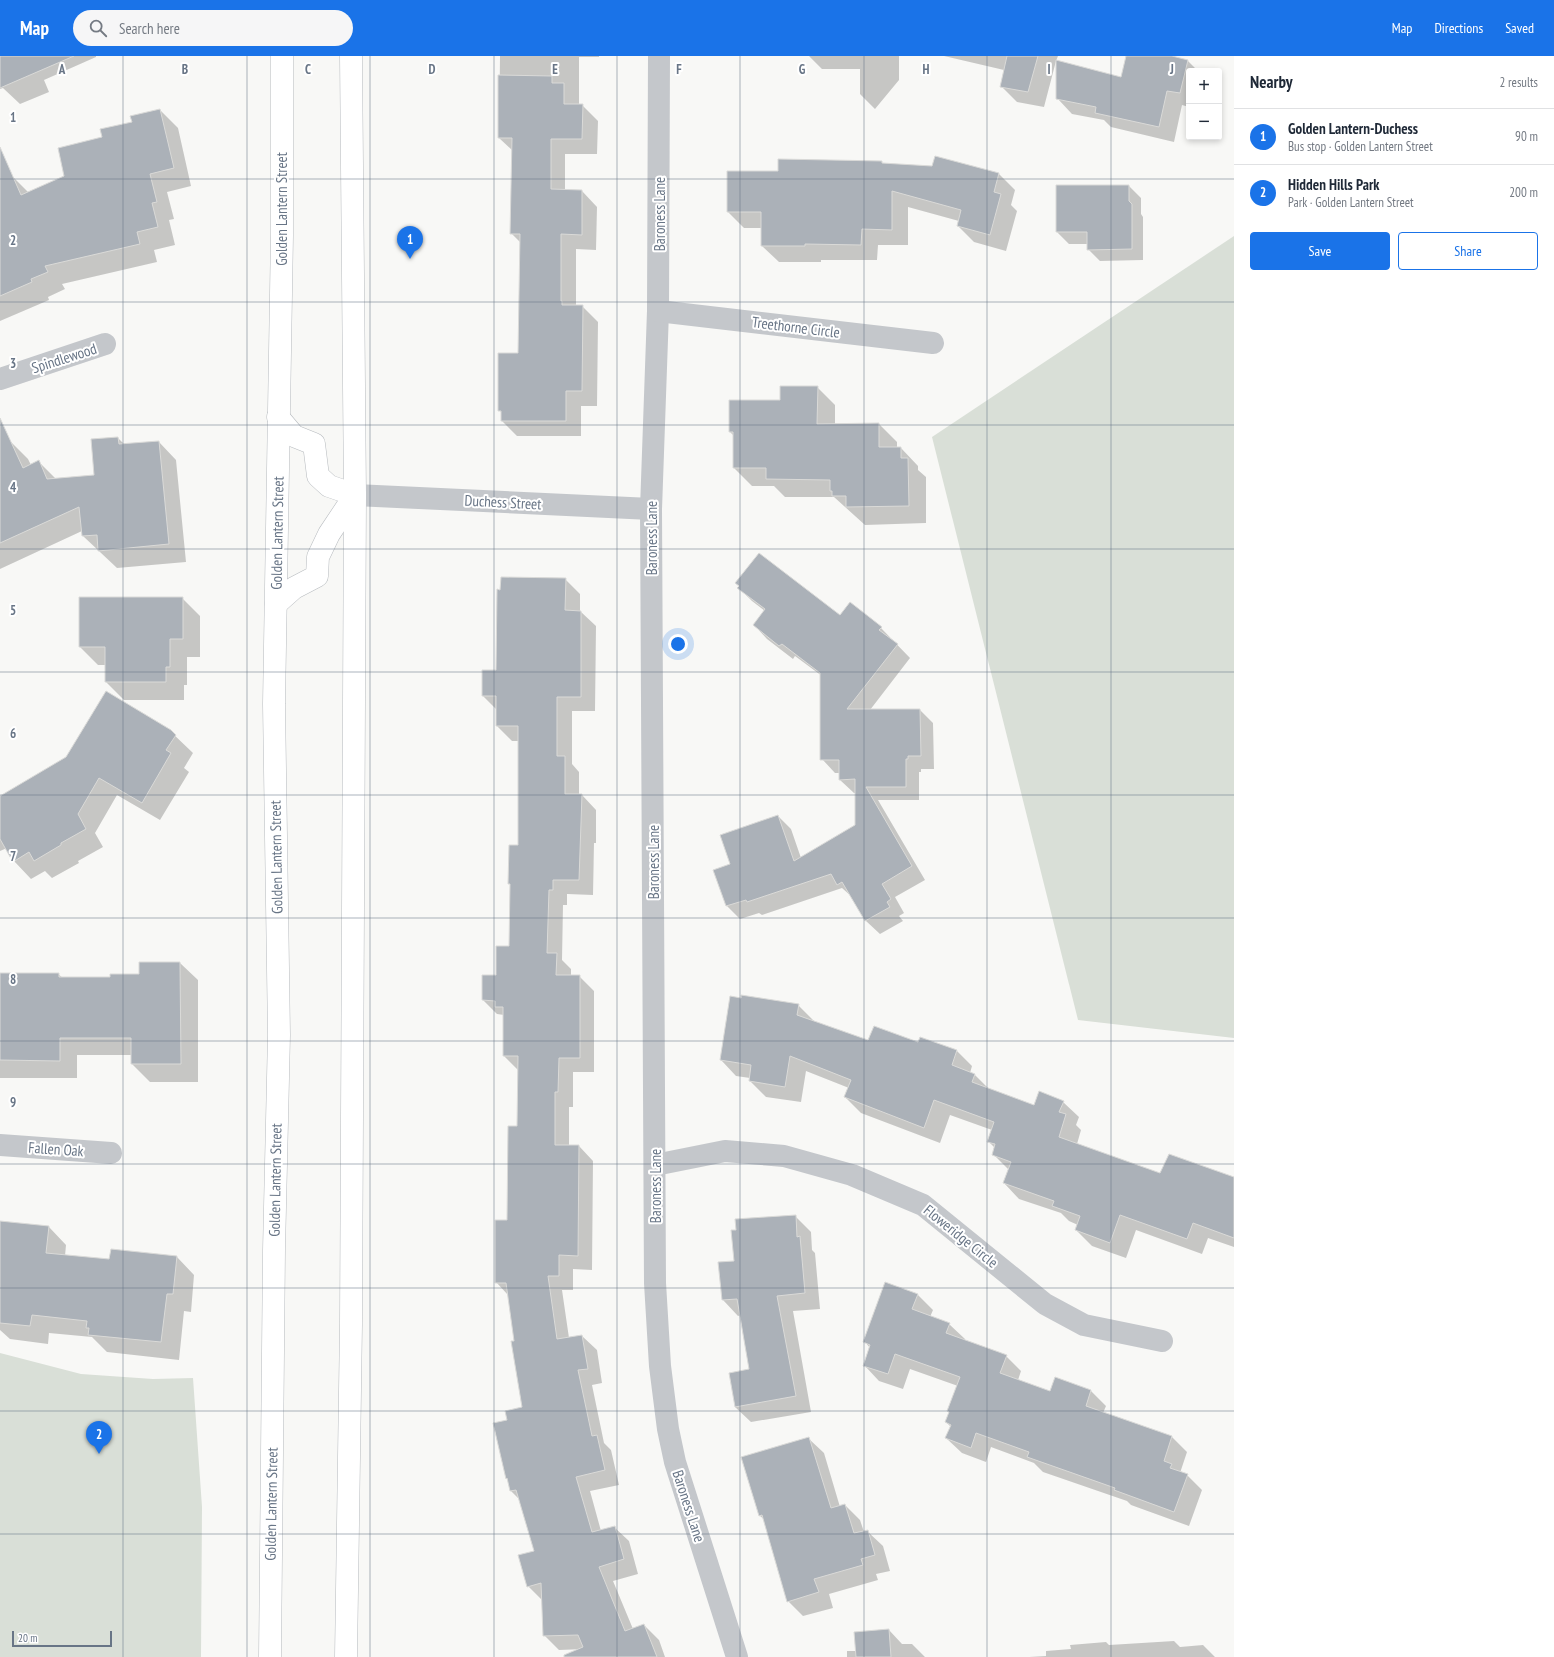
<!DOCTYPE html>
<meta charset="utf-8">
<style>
:root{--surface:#fff;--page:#f6f6f7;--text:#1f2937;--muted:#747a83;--line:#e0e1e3;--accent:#1a73e8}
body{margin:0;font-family:"PT Sans Narrow",sans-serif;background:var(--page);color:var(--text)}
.controls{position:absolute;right:12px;top:12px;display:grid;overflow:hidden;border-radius:4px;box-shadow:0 2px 6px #0003}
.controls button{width:36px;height:36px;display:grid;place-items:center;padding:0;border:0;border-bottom:1px solid var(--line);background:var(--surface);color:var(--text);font:20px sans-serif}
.scale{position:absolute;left:12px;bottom:10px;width:100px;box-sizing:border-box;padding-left:4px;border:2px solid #687586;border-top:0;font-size:11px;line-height:14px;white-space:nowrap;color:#687586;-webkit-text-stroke:3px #fff;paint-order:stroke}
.you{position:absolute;left:678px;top:588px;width:14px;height:14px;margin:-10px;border:3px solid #fff;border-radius:50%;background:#1a73e8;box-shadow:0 0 0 6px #1a73e833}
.badge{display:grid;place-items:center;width:26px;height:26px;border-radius:50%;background:var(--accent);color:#fff;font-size:13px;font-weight:700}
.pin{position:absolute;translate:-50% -33px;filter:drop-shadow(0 1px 2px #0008)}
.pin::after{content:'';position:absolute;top:21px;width:14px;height:12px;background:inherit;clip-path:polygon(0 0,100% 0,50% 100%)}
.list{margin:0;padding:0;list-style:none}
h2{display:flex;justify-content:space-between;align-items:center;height:52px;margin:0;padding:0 16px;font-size:17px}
h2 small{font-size:13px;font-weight:400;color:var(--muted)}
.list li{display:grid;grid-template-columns:26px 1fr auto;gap:12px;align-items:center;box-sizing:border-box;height:56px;padding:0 16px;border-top:1px solid var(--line)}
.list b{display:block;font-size:15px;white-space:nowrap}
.list p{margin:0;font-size:13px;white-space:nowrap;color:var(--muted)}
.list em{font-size:13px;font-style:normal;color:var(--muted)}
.actions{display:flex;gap:8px;padding:12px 16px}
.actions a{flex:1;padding:9px 0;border:1px solid var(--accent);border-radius:4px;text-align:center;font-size:14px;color:var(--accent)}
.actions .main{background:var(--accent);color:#fff}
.icon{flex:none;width:22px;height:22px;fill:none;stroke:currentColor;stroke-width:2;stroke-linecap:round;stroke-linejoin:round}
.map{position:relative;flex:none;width:1234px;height:1601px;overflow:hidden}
header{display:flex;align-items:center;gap:24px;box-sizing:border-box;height:56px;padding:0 20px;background:var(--accent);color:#fff}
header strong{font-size:19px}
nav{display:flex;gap:22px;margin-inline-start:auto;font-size:14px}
.search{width:280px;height:36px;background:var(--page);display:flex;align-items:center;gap:10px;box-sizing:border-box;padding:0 14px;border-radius:22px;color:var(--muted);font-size:15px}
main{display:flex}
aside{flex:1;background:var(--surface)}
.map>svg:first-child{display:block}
.green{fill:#d9dfd7}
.shadow{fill:#0003}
.building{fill:#abb1b8;stroke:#dadad8}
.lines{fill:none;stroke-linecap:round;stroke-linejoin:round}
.major-casing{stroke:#b7bbbf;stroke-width:23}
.minor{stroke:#c4c7cb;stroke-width:22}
.major{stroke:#fff;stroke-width:22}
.grid{fill:none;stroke:#687586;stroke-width:1;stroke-opacity:0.55}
.labels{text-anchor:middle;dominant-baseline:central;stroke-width:4;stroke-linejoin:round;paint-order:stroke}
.street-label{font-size:15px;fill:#687586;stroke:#fff}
.grid-label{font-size:13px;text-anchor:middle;font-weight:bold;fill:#687586;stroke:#fff;stroke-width:4;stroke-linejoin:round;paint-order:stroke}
</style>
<header>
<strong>Map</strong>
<div class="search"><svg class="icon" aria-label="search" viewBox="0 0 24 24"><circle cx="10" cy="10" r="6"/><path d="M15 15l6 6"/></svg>Search here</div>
<nav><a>Map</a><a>Directions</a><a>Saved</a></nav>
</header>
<main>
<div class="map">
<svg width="1234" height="1601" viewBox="0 0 1234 1601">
<rect width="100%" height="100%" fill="#f8f8f6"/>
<g class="green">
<path d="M1234,180v802l-156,-18 -146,-583z"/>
<path d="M0,1297l81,21 72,5 40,-1 9,129 -1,150h-201z"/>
</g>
<g class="shadow">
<path d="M0,0h96v1l-52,23 5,12 -29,12 -17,-16 -3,1z"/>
<path d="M500,0h99v1h-20v48h3l16,16 -1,33h-32v37h17l15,16 -1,43 -20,-1v57h6l16,16 -1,84h-16v30h-64l-15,-15v-8l-3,-3 20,-56 2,-111 -10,-10 2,-82 -14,-13z"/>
<path d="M809,0h90v24l-24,29 -15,-15v-25h-38z"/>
<path d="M944,0h114l-2,5 66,17 5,-22h40l21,5 10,10h-9v36l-7,-2 -8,37 -63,-15 -7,-7 -32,-6 -15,-16 -1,-37 -12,46 -27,-5 -16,-16 3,-16z"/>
<path d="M160,54l18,18 13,58 -24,6 7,27 -5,1 6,25 -21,5 3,12 -95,22 3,5 -17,8 1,3 -49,21v-140l12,-5 17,17 36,-16 38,-39z"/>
<path d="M935,101l64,17 16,16 -4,15 6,6 -11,40 -32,-9 -16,-16 1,-5 -51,-14v38h-30l-1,15h-56v2h-42l-17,-16v-18h-18l-16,-16 51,-40 102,-10 3,3 49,2z"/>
<path d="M1129,130l12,12v16l2,3v43l-43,1 -12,-12v-5h-19l-12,-12z"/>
<path d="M817,331l18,18v19h44l18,18v6h4l17,18v4l8,7v46l-61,2 -31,-28h-49l-11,-11h-22l-18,-18v-32l-4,-4 51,-31z"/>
<path d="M118,382l7,7 34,-3 17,18 10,102 -69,6 -34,-32 -1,-5 -82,38v-123l10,-5 18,18 3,6 8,-3 17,17 39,-3z"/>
<path d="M565,523l15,15v17l16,15 -1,85h-23v53l7,8v23h3l14,15v33h-2l-1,52 -26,-1v11h-4l-1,55 9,9v7h8l15,15v81h-21v35h-4v39h10l14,15 -1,109 -19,-1v21h-11l7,48 13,-2 15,14 5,33 -10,2 12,58 7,7 8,35 -29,6 11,40 13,-4 15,14 9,33 -25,7 20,48 11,-4 15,15 6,17h-76l-4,-8 -26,1 -15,-15 -1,-34 -15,-15 8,-34 -15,-51 -10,-10 -2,-11 -2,-2 1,-58 15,-12 -7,-66 -8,-47 -12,-13 12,-61 10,-94 1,-56 -15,-15v-41l-7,-1 -14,-14 14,-24 13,-29 9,-101v-105h-7l-15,-15v-16l-14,-14 14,-25 4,-80z"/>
<path d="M739,532l142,40 29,30 -40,52h50l13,13 1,46h-13v3h-2v28h-41l47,80 -30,17 9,16 -5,3 4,5 -23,13 -14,-13 -14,-24 -10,-9 -80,27 -3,-2 -19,6 -13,-13 -12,-35 16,-7 47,-48 13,13 10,29 55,-32v-33h-2l-14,-13v-7h-5l-13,-14v-83l-27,-20 -2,3 -26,-20 -13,-14 11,-14 -13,-10z"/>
<path d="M80,542h102l18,18v41h-13v28h-3v15h-60l-18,-18v-17h-8l-18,-18z"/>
<path d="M170,675l23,22 -9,15 5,4 -29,48 -43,-25 -22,38 8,14 -25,14 1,2 -27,15 -7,-7 -14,8 -17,-18 -7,-13 -7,3v-54z"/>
<path d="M180,907l18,17v102h-48l-18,-18v-9h-55v23h-77v-104h58l5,4h48l29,-3z"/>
<path d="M798,949l16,16v1l55,20 50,1 2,-5 36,13 15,15 -2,7 4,1 15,15 46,17 28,-4 16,15 -3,8 5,5 -4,14 84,30 73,8v65l-26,-9 -6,16 -66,-24 -10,28 -34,-12 -16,-16 2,-5 -9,-4 -8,-8 -42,-14 -15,-16 5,-13 -16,-16 2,-6 -7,-7 4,-11 -42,-15 -10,28 -79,-30 -16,-16 4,-9 -43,-17 -5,31 -35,-5 -16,-16v-3l-14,-2 -15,-16z"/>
<path d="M795,1160l16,16 1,18 3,3 5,56 -27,2 18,101 -60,10 -16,-15 15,-37 -9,-55 -3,1 -15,-16 -4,-37 16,-1 2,-31z"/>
<path d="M0,1166l49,5 17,18 -1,11 45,4 67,-3 17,18 -3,37 -7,-1 -5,49 -72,-8 -15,-15 -43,-4 -1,11 -38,-5 -10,-9z"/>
<path d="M886,1227l32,12 15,15 -3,7 19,7 16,15 -1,2 42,15 15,15 -3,9 33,13 5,-15 35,13 15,15 -3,7 69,24 15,15 -7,21 7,2 15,15 -13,36 -58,-21 -4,-4 -84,-29 -9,-9 -43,-16 -5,15 -24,-9 -16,-15 5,-11 -5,-5 12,-36 -48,-17 -7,20 -24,-8 -15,-16 6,-17 -5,-6z"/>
<path d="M808,1382l16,15 16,54 5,-2 15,15 4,12 3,-1 16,15 7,25 -14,3 2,6 -49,14 4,14 -30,8 -15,-15 -23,-81 -5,-4 -18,-59z"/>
<path d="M889,1574l13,14h10l13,13h-78v-6h10z"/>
<path d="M1174,1585l6,6 23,-2 12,12h-186l17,-1v-5l25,-2 -1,-4 36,-3 3,3z"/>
</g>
<g class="building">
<path d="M0,0h74l-74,32z"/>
<path d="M1007,0h31l-10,36 -28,-5z"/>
<path d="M1126,0h46l16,4 -8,33 -13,-2 -8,36 -64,-14 1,-6 -40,-8v-39l65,17z"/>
<path d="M498,19l54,1v7h12v21h19l-1,35h-31v50l31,1v45l-21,-1v67h1v4h21l-1,86h-16v30h-65v-10h-3v-58h20l2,-119h-10l2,-96h-14z"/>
<path d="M160,53l14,59 -24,6 7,28 -5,1 6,24 -21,5 3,12 -95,22 3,6 -17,7 1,3 -32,14v-149l21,48 43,-19 -6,-28 44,-11 -2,-8 32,-7 -2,-6z"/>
<path d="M935,100l64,17 -5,19 7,2 -11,41 -33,-9 4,-16 -69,-19v39l-30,-1 -1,16 -56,-1v2h-44v-34h-34v-41h51v-12l104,2v2l50,3z"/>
<path d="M1056,129h73v16l3,3v45l-45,1v-18h-31z"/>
<path d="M780,330h38l-1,38 62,-1v24h22v11h7l1,48 -63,1v-11h-14v-5h-2v-11l-64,-1v-11h-33v-36h-4v-32h51z"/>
<path d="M0,362l23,50 16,-8 8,19 47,-4 -3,-36 27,-2 1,7 40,-3 10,103 -71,7 -1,-16 -15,1 -3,-29 -79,36z"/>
<path d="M759,497l81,62 10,-13 32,25 -3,3 19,14 -51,65h73l1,47h-13v3h-2v28h-40l46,79 -30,18 9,15 -4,3 3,5 -25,14 -23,-39 -5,3 -6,-11 -84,28 -1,-2 -20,6 -13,-36 17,-6 -10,-29 58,-20 16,46 61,-36v-46l-16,1v-20h-19v-87l-38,-29 -3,2 -26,-21 12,-16 -28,-21 2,-2 -4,-3z"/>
<path d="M501,521l65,1 -1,32 16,1v86h-24v59h8v38h17l-3,86h-26v10h-4l-2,63h10l-1,22h24v83h-21l-1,34h-3v53h24l-1,111 -19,-1v21h-11l9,63 25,-4 6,34 -10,1 14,66 5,-1 8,35 -29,7 16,55 23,-6 9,33 -25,8 26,64 19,-7 13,33h-93v-2l19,-8 -5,-12 -35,1 -2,-53 -14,4 -9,-32 16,-4 -18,-61 -6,1 -3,-13 -1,1 -13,-56 14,-3 -2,-9 17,-4 -11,-66h3l-8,-58h-11v-63h12l1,-94h9l1,-70h-15v-49h-8v-6l-13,-1v-25h14v-29h13l1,-62h-2l1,-39h9v-119h-22v-30h-14v-26h14l1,-81 3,1z"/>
<path d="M79,541h104v42h-13v28h-4v15h-61v-35h-26z"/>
<path d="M106,635l65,39 5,5 -10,15 5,3 -29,50 -43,-25 -21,36 8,15 -25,14v2l-27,16 -5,-9 -16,10 -13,-23v-43l66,-39z"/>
<path d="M139,906h41l1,102h-50v-26h-71v23l-60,-1v-87h59v4h51v-3h29z"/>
<path d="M741,939l58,9 -2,11 71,25 6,-14 44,16 2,-5 37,13 -5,15 23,9 -3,8 62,23 5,-14 25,10 -5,11 7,2 -7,23 101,36 9,-19 65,23v61l-41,-15 -6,16 -67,-24 -10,28 -35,-13 5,-14 -28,-10 2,-5 -51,-18 8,-21 -19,-7 3,-11 -8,-2 7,-20 -60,-22 -10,28 -80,-31 7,-17 -61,-24 -5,31 -36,-6 2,-16 -31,-5 10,-64 11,2z"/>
<path d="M796,1159l1,22 3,-1 5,57 -28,3 19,100 -61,11 -6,-34 20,-4 -12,-70 -15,1 -4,-38 16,-1 -3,-31h5l-1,-11z"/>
<path d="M0,1165l49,5 -3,27 63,6 2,-10 66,7 -4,38h-6l-6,48 -73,-7 1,-7h-3l1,-7 -55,-6 -2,11 -30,-3z"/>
<path d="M885,1226l33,12 -6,15 38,14 -4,10 61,22 -7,18 50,18 5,-14 36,13 -5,16 86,30 -8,25 8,3 -2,4 18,6 -14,38 -60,-22 1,-2 -88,-31 2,-5 -53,-19 -5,15 -26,-10 6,-13 -6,-3 4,-10 -2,-1 13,-34 -65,-23 -7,20 -25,-8 7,-21 -7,-3z"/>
<path d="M809,1381l22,71 14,-4 9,29 14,-3 7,25 -14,4 2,6 -49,14 5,13 -32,10 -25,-87 -3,1 -18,-59z"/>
<path d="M889,1573l2,28h-35l-2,-25z"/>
</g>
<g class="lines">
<defs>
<g id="major">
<path d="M278,361l16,19 20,8 4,32 11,10 26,9"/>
<path d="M276,548l18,-16 23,-12 1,-19 11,-23 26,-39"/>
<path d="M270,1601l4,-407 5,-215 -5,-331 8,-469v-179"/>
<path d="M346,1601l5,-333 4,-829 -4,-439"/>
</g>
</defs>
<use href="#major" class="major-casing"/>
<g class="minor">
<path d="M659,0l-1,255 -7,198 4,774 5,83 8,63 7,33 62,195"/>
<path d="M658,255l275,32"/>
<path d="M0,323l105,-35"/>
<path d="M355,439l296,14"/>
<path d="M0,1089l111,8"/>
<path d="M655,1109l70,-14 59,5 68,19 71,30 122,99 39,21 78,16"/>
</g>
<use href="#major" class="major"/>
</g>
<path class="grid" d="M123,0v1601M247,0v1601M370,0v1601M494,0v1601M617,0v1601M740,0v1601M864,0v1601M987,0v1601M1111,0v1601M0,123h1234M0,246h1234M0,369h1234M0,493h1234M0,616h1234M0,739h1234M0,862h1234M0,985h1234M0,1108h1234M0,1232h1234M0,1355h1234M0,1478h1234"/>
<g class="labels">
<g class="street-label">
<text transform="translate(281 153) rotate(-90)">Golden Lantern Street</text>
<text transform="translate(659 158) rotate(-90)">Baroness Lane</text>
<text transform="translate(796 271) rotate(7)">Treethorne Circle</text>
<text transform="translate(64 302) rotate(-18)">Spindlewood</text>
<text transform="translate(503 446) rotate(3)">Duchess Street</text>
<text transform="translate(277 477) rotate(-89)">Golden Lantern Street</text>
<text transform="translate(651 482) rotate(-90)">Baroness Lane</text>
<text transform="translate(276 801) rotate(-91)">Golden Lantern Street</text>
<text transform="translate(653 806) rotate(-90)">Baroness Lane</text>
<text transform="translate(56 1093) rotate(4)">Fallen Oak</text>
<text transform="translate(275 1124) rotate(-89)">Golden Lantern Street</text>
<text transform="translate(655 1130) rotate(-90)">Baroness Lane</text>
<text transform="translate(961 1180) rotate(39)">Floweridge Circle</text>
<text transform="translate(271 1448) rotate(-89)">Golden Lantern Street</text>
<text transform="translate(689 1450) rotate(72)">Baroness Lane</text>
</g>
</g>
<g class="grid-label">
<text x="62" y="18">A</text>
<text x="185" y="18">B</text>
<text x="308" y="18">C</text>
<text x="432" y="18">D</text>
<text x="555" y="18">E</text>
<text x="679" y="18">F</text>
<text x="802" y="18">G</text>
<text x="926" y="18">H</text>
<text x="1049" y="18">I</text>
<text x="1172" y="18">J</text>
<text x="13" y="66">1</text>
<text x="13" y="189">2</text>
<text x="13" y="312">3</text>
<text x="13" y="436">4</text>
<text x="13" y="559">5</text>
<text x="13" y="682">6</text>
<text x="13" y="805">7</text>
<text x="13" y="928">8</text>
<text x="13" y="1051">9</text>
</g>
</svg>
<div class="controls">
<button>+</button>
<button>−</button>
</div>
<div class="scale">20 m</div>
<div class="you"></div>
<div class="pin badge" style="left:410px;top:203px">1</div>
<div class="pin badge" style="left:99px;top:1398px">2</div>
</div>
<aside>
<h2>Nearby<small>2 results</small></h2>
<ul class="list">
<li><span class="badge">1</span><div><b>Golden Lantern-Duchess</b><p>Bus stop · Golden Lantern Street</p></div><em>90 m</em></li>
<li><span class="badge">2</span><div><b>Hidden Hills Park</b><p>Park · Golden Lantern Street</p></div><em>200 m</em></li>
</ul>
<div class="actions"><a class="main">Save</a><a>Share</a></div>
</aside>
</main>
